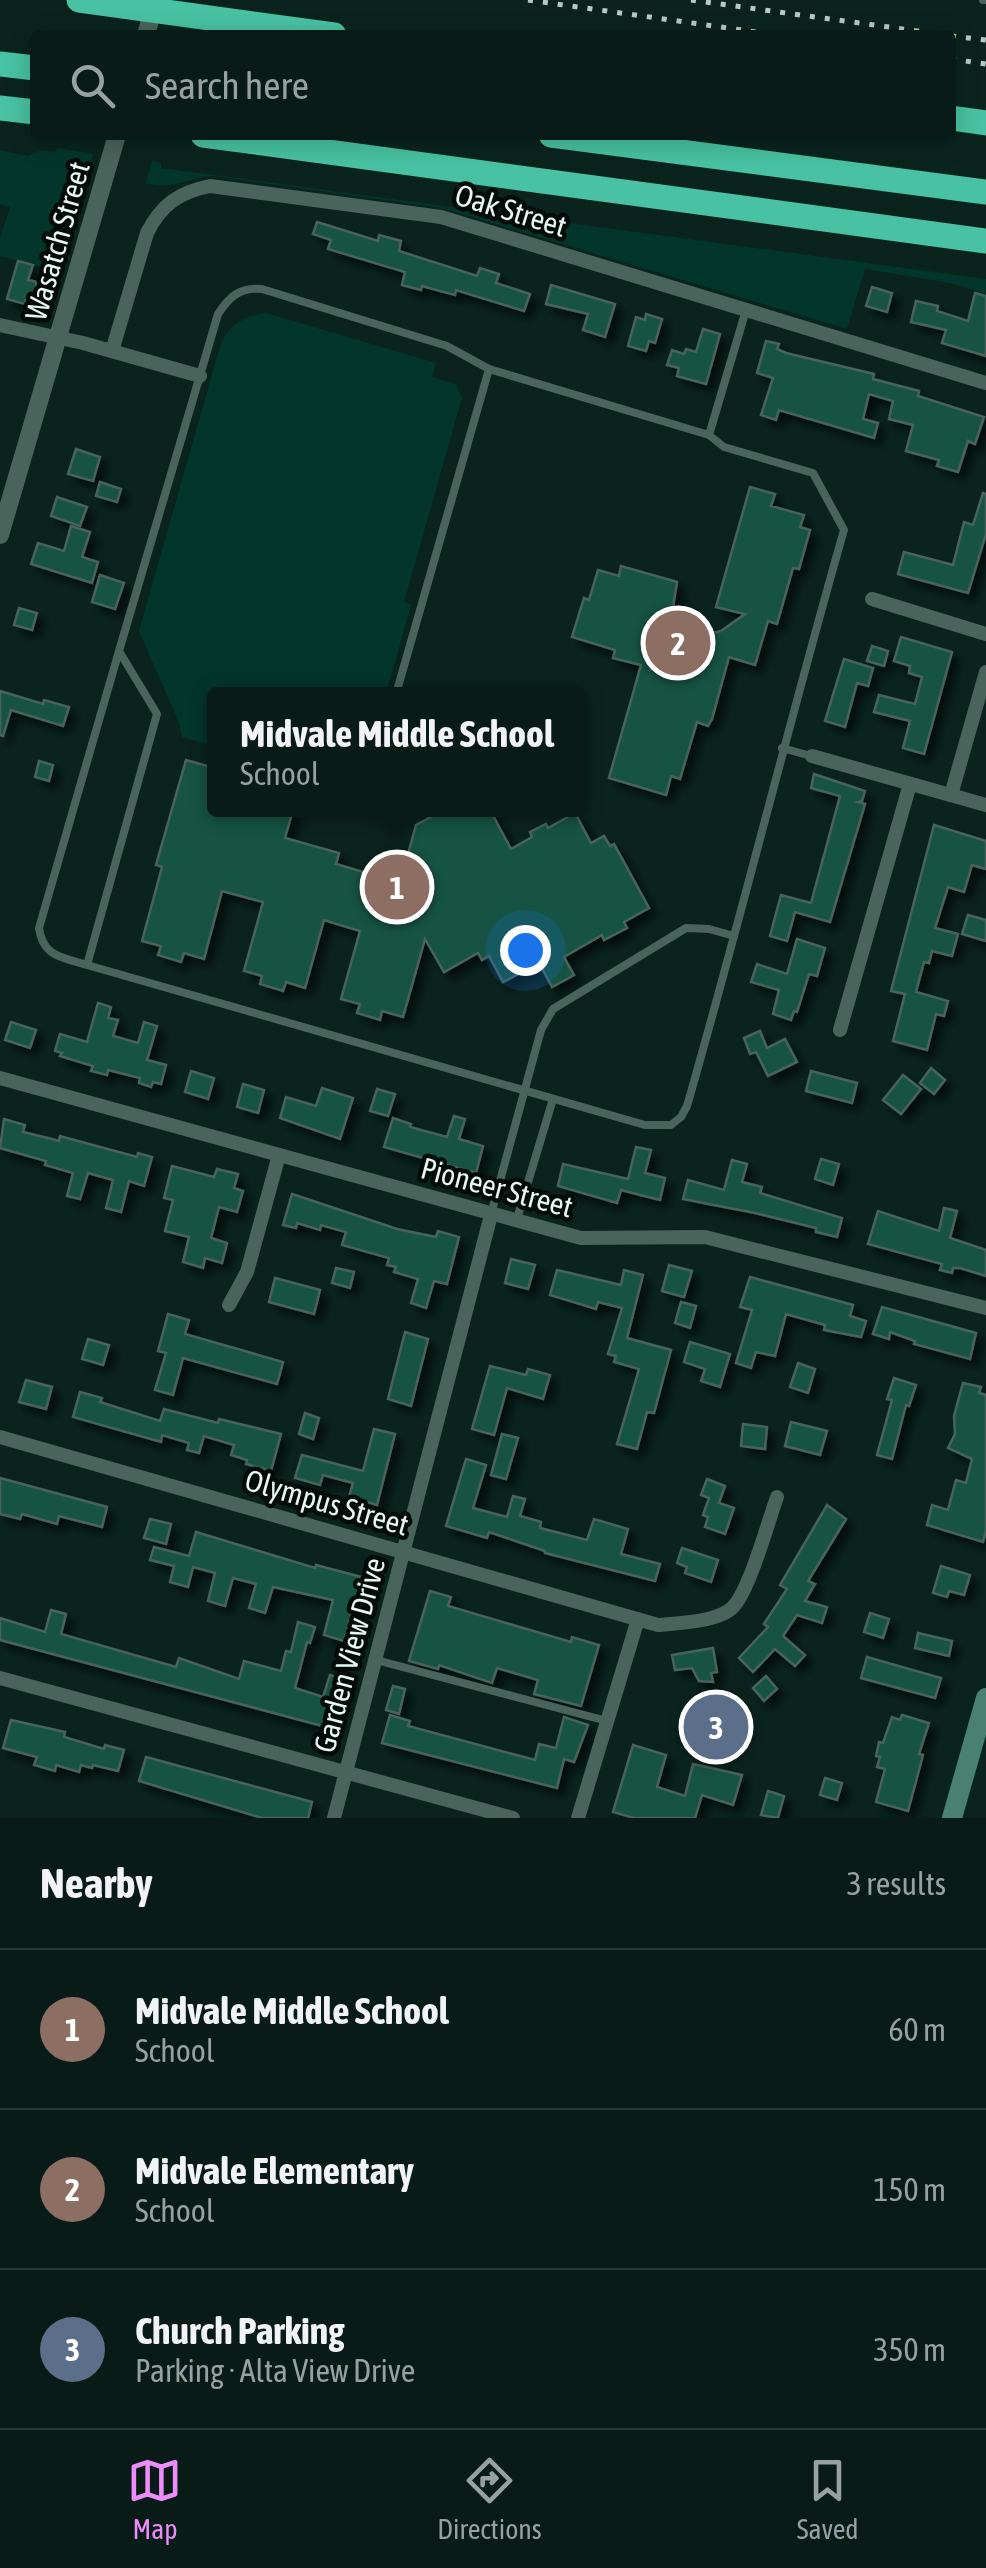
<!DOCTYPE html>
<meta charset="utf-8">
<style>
:root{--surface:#081b16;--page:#11241f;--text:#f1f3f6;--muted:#98a1a1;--line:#293935;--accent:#ed8cfa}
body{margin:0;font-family:"Asap Condensed",sans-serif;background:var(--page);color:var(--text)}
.you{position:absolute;left:525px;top:950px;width:35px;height:35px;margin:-25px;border:8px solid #fff;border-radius:50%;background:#1a73e8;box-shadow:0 0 0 15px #1a73e833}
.badge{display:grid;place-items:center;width:65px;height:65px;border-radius:50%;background:var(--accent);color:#fff;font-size:32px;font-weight:700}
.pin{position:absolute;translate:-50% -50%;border:5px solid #fff;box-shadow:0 2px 10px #0006}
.popup{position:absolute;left:207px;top:687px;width:380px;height:130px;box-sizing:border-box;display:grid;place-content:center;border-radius:10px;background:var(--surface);filter:drop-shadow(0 2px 8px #0005);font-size:32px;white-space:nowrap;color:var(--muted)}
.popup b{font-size:38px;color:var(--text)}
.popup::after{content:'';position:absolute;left:50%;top:100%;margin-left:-20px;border:20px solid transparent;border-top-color:var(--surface)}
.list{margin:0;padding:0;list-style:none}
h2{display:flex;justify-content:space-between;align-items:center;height:130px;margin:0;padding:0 40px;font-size:42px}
h2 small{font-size:32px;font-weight:400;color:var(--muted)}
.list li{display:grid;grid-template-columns:65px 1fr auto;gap:30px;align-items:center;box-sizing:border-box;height:160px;padding:0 40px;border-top:2px solid var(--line)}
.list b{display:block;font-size:38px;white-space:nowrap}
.list p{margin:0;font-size:32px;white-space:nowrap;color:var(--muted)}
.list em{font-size:32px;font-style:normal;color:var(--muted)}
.icon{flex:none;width:55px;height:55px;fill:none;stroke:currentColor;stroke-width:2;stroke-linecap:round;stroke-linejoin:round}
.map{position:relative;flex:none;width:986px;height:1818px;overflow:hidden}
.search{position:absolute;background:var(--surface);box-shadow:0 5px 25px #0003;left:30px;right:30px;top:30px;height:110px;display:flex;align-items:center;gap:25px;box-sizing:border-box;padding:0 35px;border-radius:10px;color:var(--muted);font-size:38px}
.sheet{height:610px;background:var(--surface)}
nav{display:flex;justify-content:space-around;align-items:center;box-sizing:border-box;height:140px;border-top:2px solid var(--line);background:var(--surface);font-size:28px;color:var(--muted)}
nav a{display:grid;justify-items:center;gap:5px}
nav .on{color:var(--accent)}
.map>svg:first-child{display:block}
.green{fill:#03362b}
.building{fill:#145243;stroke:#48645b;stroke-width:2.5;filter:url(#shadow)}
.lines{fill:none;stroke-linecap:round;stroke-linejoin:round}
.service{stroke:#49645b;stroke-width:8}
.minor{stroke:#49645b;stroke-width:14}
.tertiary{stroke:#49645b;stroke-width:18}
.secondary{stroke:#498070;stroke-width:20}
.motorway{stroke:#48c2a2;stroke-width:25}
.rail{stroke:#b8cac4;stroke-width:5;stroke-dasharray:5 10;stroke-linecap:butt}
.labels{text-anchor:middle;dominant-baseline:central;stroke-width:9;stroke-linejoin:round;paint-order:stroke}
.street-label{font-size:30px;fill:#e7f7f1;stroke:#030b08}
</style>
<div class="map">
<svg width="986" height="1818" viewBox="0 0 986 1818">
<defs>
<filter id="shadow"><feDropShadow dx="7" dy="7" stdDeviation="5" flood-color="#0009"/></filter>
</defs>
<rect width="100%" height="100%" fill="#0a241d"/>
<g class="green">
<path d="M58,148l35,6 -33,118 -60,-16v-18l10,-31 -10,-3v-54l28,6 13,-6 14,2z"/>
<path d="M152,161l9,2v5l825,111v15l-35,-11 -86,-14 -18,60 -405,-121 -230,-32c-28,2 -39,15 -66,7z"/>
<path d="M266,313l170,50 -4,14 24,7 6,14 -58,204 7,3 -25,89h-171l-1,52 -32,-9 -3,-15 -40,-91 82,-288c10,-20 24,-27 45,-30z"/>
</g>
<g class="building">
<path d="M317,222l61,19 1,-6 22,6 -2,10 78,25 3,-8 19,6 -3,9 34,11 -6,17 -68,-21 -1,5 -33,-9 -1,4 -19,-5 3,-13 -77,-23 3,-9 -18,-6z"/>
<path d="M18,261l15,4 -5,15 9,2 -4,15 -6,-2 -2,9 -18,-5z"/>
<path d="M551,285l64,19 -10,33 -22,-7 5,-16 -42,-10z"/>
<path d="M872,287l20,6 -5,19 -21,-6z"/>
<path d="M975,293l11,3v60l-44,-13 4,-13 -35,-8 5,-21 22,5 -1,5 31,10z"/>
<path d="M646,314l16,5 -7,24 -6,-2 -3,10 -18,-5 8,-29 9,3z"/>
<path d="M703,329l17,5 -14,50 -29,-8 2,-8 -12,-3 5,-15 12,4 2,-5 10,3z"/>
<path d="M766,341l13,3 -2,5 9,4 88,21 -1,5 46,12 -1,5 66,21 -9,27 -7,-3 -10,31 -21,-6 2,-6 -33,-9 7,-26 -24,-6 4,-18 -24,-7 -6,25 15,4 -4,15 -95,-28 -3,10 -15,-5 12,-37 -16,-5z"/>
<path d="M76,449l24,8 -7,24 -25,-7z"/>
<path d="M100,482l21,7 -4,13 -21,-6z"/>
<path d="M750,487l25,7 -4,12 33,9 -4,12 10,3 -11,39 -6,-1 -16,56 -9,-3 -13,44 -26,-8 -17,62 -4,7 -11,-4 -17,57 -9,-3 -5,19 -57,-17 32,-113 -28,-7 2,-8 -43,-13 12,-39 5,2 9,-30 21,6 2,-10 56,16 -4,25 10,19 21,9 17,-4 24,-17 -29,-7z"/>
<path d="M983,493l3,1v40l-18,59 -70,-19 6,-22 49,13 11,-43 9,3z"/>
<path d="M57,497l30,10 -7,19 -29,-10z"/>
<path d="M71,526l19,6 -8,25 16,5 -6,21 -61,-19 7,-21 26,8z"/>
<path d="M100,575l24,8 -9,26 -23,-7z"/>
<path d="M19,608l18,5 -5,17 -18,-5z"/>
<path d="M901,637l51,15 -28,102 -21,-6 7,-27 -36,-9 5,-17 36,9 7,-27 -13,-4 1,-7 -16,-5z"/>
<path d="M872,646l16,5 -4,15 -17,-5z"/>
<path d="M844,659l29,9 -5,18 -11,-3 -12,44 -20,-6z"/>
<path d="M0,691l43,13 1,-4 25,7 -6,19 -52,-16 -8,26 -3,-1z"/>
<path d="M186,760l28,8v42h79l-8,28 54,15 -3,11 64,19 16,-58 28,-15h46l21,39 21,-12 -2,-5 16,-8 2,4 27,-15 16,30 13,-7 6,10 4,-2 35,64 -25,14 3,6 -23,12 -2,-5 -38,22 10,18 -22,12 -13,-24 -36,19 -14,-26 -7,4 -4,-7 -34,19 -19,-33 -22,78 -21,-6 -2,9 -23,-7 3,-9 -19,-5 19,-68 -36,-11 -19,68 -19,-6 -3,9 -23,-7 2,-8 -18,-5 19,-69 -41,-11 -18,68 -20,-6 -3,9 -23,-7 3,-9 -19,-5 20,-74 -6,-2z"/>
<path d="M39,761l14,4 -4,16 -14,-4z"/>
<path d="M814,774l51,17 -3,10 -4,1 7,2 -35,118 -35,-10 -8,29 -17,-5 11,-41 30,8 29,-107 -29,-8z"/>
<path d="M934,825l52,16v28l-14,-4 -8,27 -16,-5 -13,41 23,6 -6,22 -20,-5 -3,12 -5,-1 -8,30 32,9 -4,15 -8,-2 -9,36 -34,-9 12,-47 -14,-3z"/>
<path d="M968,915l18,5v21l-24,-7z"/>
<path d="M797,939l28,9 -8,28 -8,-2 -12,38 -3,-1 -3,9 -18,-6 6,-24 -28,-8 6,-18 30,10z"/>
<path d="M98,1003l13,4 -3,11 10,2 -5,16 25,7 6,-21 13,4 -10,34 19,5 -5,19 -8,-2 -2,5 -12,-4 1,-5 -32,-8 -1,5 -16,-4 2,-5 -33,-10 2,-3 -7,-2 5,-17 27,8z"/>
<path d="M11,1022l25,8 -6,18 -25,-8z"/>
<path d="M760,1031l7,17 18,-9 12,23 -29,14 -12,-24 -6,2 -6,-16z"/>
<path d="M931,1068l14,12 -11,14 -14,-11z"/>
<path d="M191,1071l23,7 -6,21 -23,-7z"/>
<path d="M811,1071l46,12 -5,20 -46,-12z"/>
<path d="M903,1075l18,14 -20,25 -18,-14z"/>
<path d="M243,1084l21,6 -6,23 -21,-6z"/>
<path d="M322,1088l31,10 -13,41 -60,-21 6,-21 30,9z"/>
<path d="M377,1089l18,5 -7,22 -18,-5z"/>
<path d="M454,1116l11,3 -6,20 24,7 -7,27 -92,-26 9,-29 18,6 -1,3 37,10z"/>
<path d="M4,1119l21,6 -2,7 29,7 7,2 1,-5 77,21 1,-4 14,4 -8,29 -15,-5 -8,31 -15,-4 7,-28 -25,-7 -8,26 -13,-3 6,-23 -28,-8 1,-4 -46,-13z"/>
<path d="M636,1147l15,3 -6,23 20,5 -5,22 -39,-10 -4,13 -59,-17 5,-22 65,15z"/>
<path d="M821,1159l18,5 -6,21 -18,-6z"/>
<path d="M732,1160l15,4 -5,18 20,5 -2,6 82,25 -5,19 -21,-5v-4l-61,-15 -72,-14 5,-19 36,10z"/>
<path d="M172,1166l42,11 3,-8 21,5 -4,14 9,3 -6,21 -18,-5 -8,31 16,5 -5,20 -17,-5 -2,10 -20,-6 6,-25 -24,-6 8,-31 -9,-2z"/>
<path d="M292,1194l105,35 39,8 2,-6 21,6 -12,47 -13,-3 -8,27 -15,-5 7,-24 -24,-7 2,-5 -9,-2 2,-7 -47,-13 4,-13 -25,-7 -1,5 -23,-7 -1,5 -13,-3z"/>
<path d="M944,1208l13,3 -7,27 36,12v26l-26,-8h-7l-1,5 -12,-3 2,-6 -74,-20 10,-33 61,20z"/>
<path d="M511,1259l24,6 -7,24 -23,-6z"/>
<path d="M669,1265l23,6 -8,26 -22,-6z"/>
<path d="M336,1268l18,4 -4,16 -18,-5z"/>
<path d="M557,1270l64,15 3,-15 19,5 -16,63 44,12 -17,63 -7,-1 -10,37 -20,-5 22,-75 -25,-7 2,-6 -8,-2 14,-46 -24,-6 -2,7 -46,-14z"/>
<path d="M750,1277l103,28 -3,11 16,5 -5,16 -37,-7 1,-5 -39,-11 -11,42 -19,-4 -5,16 -15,-5 16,-53 -12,-3z"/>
<path d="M275,1278l45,12 -6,24 -45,-12z"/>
<path d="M681,1302l15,4 -6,22 -15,-5z"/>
<path d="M882,1307l94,26 -6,26 -56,-15 1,-3 -25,-9 -1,7 -16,-5z"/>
<path d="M168,1314l21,6 -4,14 98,28 -6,22 -94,-26 -10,37 -18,-5 11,-37 -8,-2z"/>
<path d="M405,1332l23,7 -17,67 -23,-7z"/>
<path d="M88,1339l21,6 -6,20 -21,-6z"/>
<path d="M690,1342l40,12 -10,33 -19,-6 4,-12 -21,-7z"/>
<path d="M798,1363l17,6 -7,24 -18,-6z"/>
<path d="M490,1366l36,9 2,-6 22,6 -7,24 -36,-11 -13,47 -22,-6z"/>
<path d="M894,1378l22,7 -7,21 -3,-1 -14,54 -15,-4 15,-55 -5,-1z"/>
<path d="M26,1380l26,7 -6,22 -27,-7z"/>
<path d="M963,1383l18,4 -2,6 7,2v136l-3,11 -56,-17 5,-20 16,5 8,-30 10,3 6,-24 -24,-11 7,-14 -1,-18z"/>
<path d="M80,1392l22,6 -2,4 60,19 4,-12 54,14 1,-4 62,15 -10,37 -25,-7 1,-4 -16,-5 3,-10 -30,-9 -5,17 -12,-3 2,-7 -27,-8 -1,7 -88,-25z"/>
<path d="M305,1413l14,5 -6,21 -14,-5z"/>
<path d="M791,1422l36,9 -7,24 -35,-9z"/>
<path d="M743,1424l24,3 -2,22 -24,-3z"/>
<path d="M374,1429l21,5 -18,71 -28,-8 4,-14 -30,-8 -3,10 -25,-7 7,-23 61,16z"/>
<path d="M502,1434l16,4 -12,41 -15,-4z"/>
<path d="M466,1459l20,6 -13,43 34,9 6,-21 12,3 -5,17 21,6 -1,6 47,12 7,-21 34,10 -7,25 39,10 -5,17 -110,-28v-2l-56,-19 -2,6 -41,-12z"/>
<path d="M0,1478l107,29 -5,20 -43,-11 -2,8 -35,-10 -2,5 -20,-5z"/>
<path d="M707,1479l18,7 -6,17 15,5 -9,26 -20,-7 3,-10 -5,-2 6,-17 -8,-3z"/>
<path d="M827,1505l19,14 -38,62 7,3 -10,17 22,6 -5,16 -25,-8 -14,21 22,19 -10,11 -20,-17 -22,23 -14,-14 29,-31 -4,-3 23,-35 -7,-4z"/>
<path d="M150,1519l21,5 -5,20 -22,-6z"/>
<path d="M196,1532l119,36 1,-3 45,12 -17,64 -20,-6 9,-35 -60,-13 -8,26 -16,-5 7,-24 -23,-6 -8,28 -17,-5 7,-28 -22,-6 -5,20 -18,-5 4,-16 -24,-6 4,-13 35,9z"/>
<path d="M682,1548l36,12 -7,22 -26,-9 2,-6 -10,-4z"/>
<path d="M941,1566l29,9 -6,20 -15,-4 -2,6 -14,-4z"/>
<path d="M430,1591l21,6 -3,9 123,36 1,-5 27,8 -18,61 -47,-12 4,-14 -41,-12 -5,15 -53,-18 -1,4 -29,-8z"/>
<path d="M51,1610l15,4 -5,20 115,33 3,-9 60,21 5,-18 37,10 5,-20 5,1 7,-30 17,5 -5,16 -3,-1 -12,46 28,9 7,-22 18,5 -18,48 -330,-88v-22l45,14z"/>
<path d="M870,1613l19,6 -6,19 -19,-6z"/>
<path d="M918,1633l34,8 -3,15 -34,-8z"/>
<path d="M713,1648l4,24 -6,1 2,9 -14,-1 -7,-13 -17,2 -3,-15z"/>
<path d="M867,1657l74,21 -6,20 -74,-20z"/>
<path d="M766,1676l11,13 -13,12 -11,-13z"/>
<path d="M393,1686l12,3 -6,25 -13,-4z"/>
<path d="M390,1715l20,6 -2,5 127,34 4,-16 17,4 8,-31 24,8 -14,37 -10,-3 -7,29 -175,-45z"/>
<path d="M902,1715l27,8 -10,31 4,1 -15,56 -32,-9 9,-33 -8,-2 3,-10 -4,-1 3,-14 4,1 9,-26 8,3z"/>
<path d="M11,1720l54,12 -1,5 40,12 1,-4 19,5 -6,21 -25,-6 -1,3 -11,-3 -2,7 -23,-7 -1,6 -21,-6 3,-8 -34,-9z"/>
<path d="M633,1745l33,10 -9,32 28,9 8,-32 49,11 -9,30 -31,-10 -7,23h-61l-21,-6z"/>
<path d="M146,1757l166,45 -4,16h-46l-123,-37z"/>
<path d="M825,1778l17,5 -5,17 -17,-5z"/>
<path d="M768,1791l16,5 -6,22 -17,-3z"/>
</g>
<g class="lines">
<g class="service">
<path d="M983,0h3"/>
<path d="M709,435l37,-125"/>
<path d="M396,694l93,-325"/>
<path d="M782,748l29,8"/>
<path d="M87,965l70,-251 -38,-63 -80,277c4,29 23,29 48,37l558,160h26l10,-8 6,-11c55,-191 102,-384 157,-576l-31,-57 -89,-26 -15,-12 -220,-66 -42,-23 -185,-57c-22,-2 -32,7 -44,25l-99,337"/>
<path d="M491,1214l50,-184 12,-21 133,-81 23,1 25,7"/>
<path d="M516,1222l37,-123"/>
<path d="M376,1660l231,61"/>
</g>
<g class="minor">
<path d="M0,325l83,18 117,33"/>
<path d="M112,351l35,-118c14,-28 32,-41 63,-47l231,31 545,166"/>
<path d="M872,599l114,35"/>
<path d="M812,756l174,49"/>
<path d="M951,795l35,-123"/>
<path d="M840,1030l70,-246"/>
<path d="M0,1078l581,160 124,-1 281,71"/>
<path d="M229,1305l18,-33 32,-117"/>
<path d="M0,1437l658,188c20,-2 61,-3 75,-18 17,-18 35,-85 44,-110"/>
<path d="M0,1678l513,140"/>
<path d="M334,1818l157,-603"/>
<path d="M578,1818l60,-199"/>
</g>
<g class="tertiary">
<path d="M146,35l9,-33"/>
<path d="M0,535l117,-400"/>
</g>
<path class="secondary" d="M952,1818l34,-120"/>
<g class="motorway">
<path d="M79,0l255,35"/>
<path d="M0,64l35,4"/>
<path d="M0,108l35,4"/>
<path d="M951,118l35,5"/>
<path d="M203,135l783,106"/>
<path d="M551,135l435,57"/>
</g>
<g class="rail">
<path d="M528,0l250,35"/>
<path d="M691,0l256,35"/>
<path d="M951,36l35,4"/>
<path d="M951,59l35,5"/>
</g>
</g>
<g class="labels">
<g class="street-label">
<text transform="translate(511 210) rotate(17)">Oak Street</text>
<text transform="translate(57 241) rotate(-74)">Wasatch Street</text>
<text transform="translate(497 1187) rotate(15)">Pioneer Street</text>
<text transform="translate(327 1502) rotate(16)">Olympus Street</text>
<text transform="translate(349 1655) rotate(-75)">Garden View Drive</text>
</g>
</g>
</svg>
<div class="you"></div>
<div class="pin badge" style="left:397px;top:887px;background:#8d6e63">1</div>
<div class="popup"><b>Midvale Middle School</b>School</div>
<div class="pin badge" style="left:678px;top:643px;background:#8d6e63">2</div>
<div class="pin badge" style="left:716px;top:1727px;background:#5c6f8a">3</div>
<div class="search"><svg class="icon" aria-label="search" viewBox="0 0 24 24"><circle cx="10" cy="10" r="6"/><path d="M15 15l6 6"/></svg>Search here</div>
</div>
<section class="sheet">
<h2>Nearby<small>3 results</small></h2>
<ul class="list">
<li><span class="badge" style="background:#8d6e63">1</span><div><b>Midvale Middle School</b><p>School</p></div><em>60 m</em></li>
<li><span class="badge" style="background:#8d6e63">2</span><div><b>Midvale Elementary</b><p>School</p></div><em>150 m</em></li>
<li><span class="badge" style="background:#5c6f8a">3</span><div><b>Church Parking</b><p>Parking · Alta View Drive</p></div><em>350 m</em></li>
</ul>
</section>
<nav>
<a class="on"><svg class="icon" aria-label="map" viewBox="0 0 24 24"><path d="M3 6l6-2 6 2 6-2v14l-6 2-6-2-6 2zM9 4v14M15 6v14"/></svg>Map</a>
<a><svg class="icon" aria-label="directions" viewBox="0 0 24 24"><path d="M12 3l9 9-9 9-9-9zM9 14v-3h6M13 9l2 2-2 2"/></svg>Directions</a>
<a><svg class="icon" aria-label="saved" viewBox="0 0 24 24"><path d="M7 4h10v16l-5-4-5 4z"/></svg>Saved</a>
</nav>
